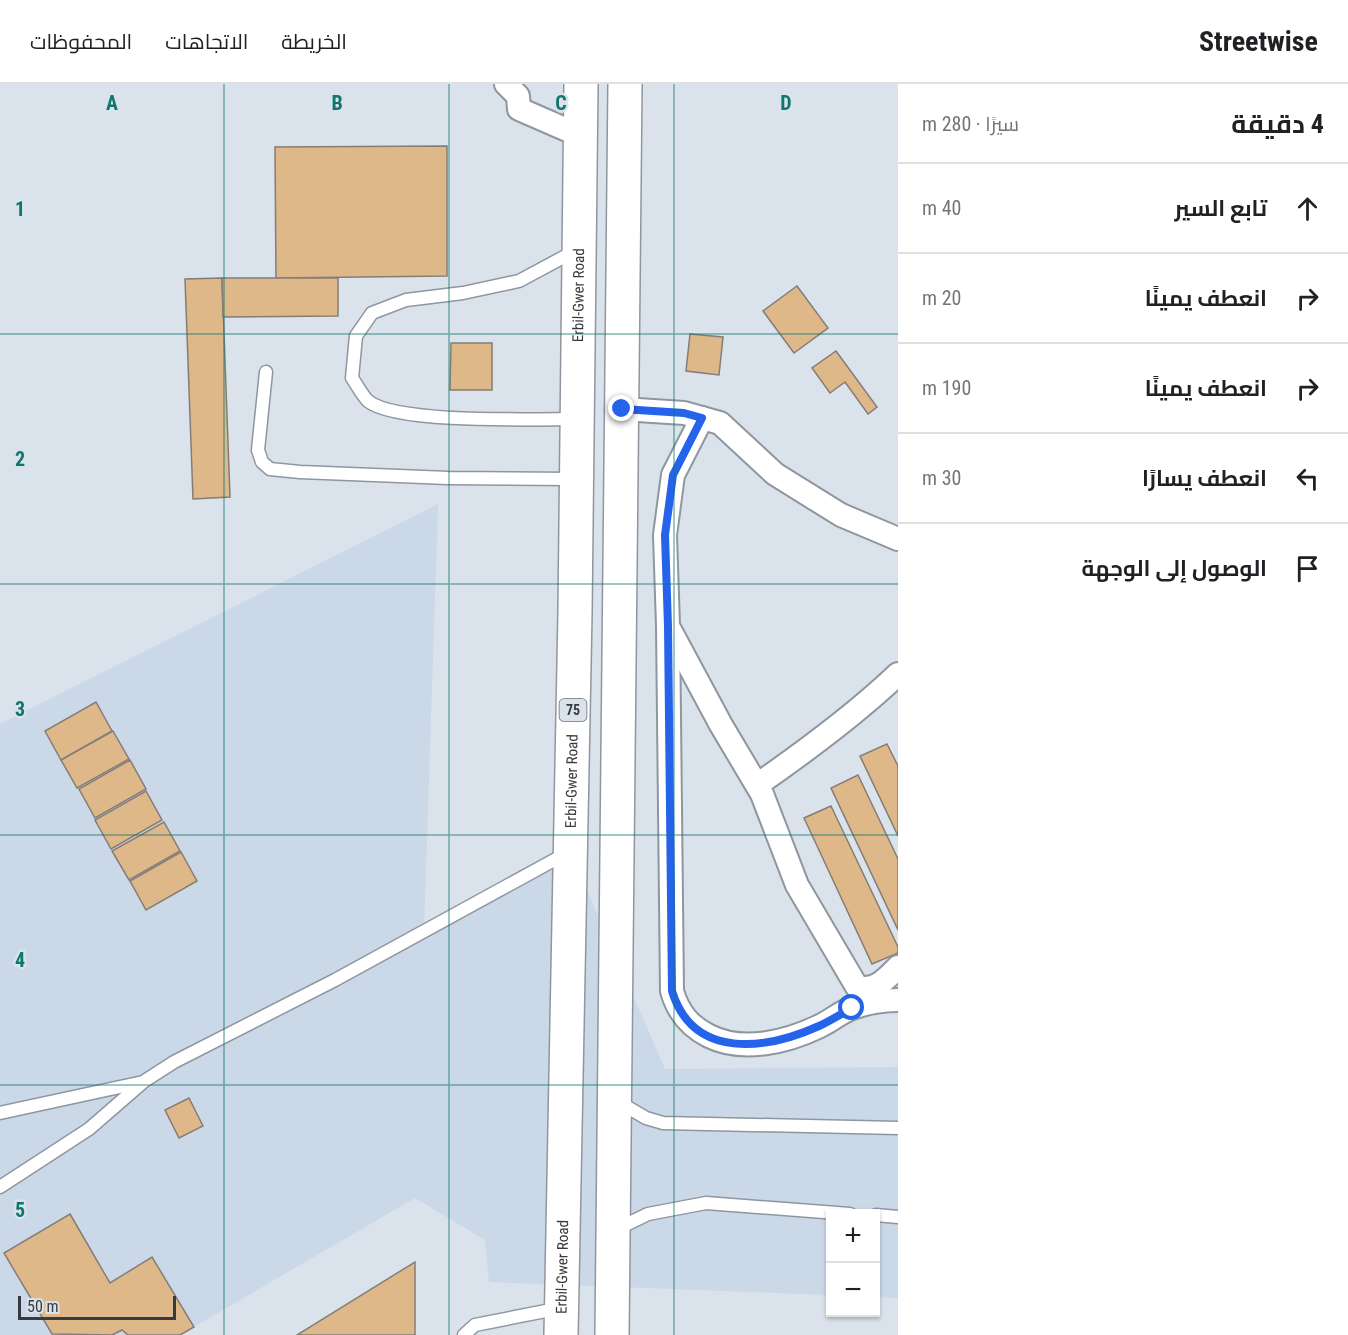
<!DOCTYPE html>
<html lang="ar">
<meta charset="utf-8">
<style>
:root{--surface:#fff;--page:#f6f6f6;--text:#202124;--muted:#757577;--line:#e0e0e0}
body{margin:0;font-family:"Roboto Condensed",Cairo,sans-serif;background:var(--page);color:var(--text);direction:rtl}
.controls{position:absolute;right:18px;bottom:18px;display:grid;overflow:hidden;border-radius:0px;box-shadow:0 2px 4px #0004}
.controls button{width:54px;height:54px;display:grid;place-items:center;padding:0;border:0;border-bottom:2px solid var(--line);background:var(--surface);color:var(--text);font:30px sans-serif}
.scale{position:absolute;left:18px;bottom:15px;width:158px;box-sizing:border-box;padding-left:6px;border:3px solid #373a3e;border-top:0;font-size:16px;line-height:21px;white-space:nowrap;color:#373a3e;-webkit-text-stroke:4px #dae2eb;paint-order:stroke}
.stop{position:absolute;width:18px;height:18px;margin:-14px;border:4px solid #2563eb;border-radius:50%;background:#fff}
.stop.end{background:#2563eb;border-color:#fff;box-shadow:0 2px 6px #0008}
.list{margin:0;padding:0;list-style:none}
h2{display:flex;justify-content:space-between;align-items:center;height:78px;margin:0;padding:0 24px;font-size:26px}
h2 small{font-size:20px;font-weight:400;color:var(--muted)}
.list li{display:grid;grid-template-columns:39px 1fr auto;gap:18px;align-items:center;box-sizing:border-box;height:90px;padding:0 24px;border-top:2px solid var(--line)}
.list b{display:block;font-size:22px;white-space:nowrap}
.list em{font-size:20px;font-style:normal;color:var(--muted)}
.icon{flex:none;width:33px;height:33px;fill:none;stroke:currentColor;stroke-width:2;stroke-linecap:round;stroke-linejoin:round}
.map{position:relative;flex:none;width:898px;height:1251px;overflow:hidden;direction:ltr}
header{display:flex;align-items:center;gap:36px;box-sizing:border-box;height:84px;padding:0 30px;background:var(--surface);border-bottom:2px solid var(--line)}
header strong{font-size:28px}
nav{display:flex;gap:33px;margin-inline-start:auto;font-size:21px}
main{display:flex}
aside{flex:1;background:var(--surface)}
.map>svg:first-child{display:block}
.built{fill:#cbd8e7}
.building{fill:#dfb88a;stroke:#847d75;stroke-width:1.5}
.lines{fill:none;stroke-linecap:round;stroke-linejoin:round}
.service-casing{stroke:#8f969f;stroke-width:15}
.minor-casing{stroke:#8f969f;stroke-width:26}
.trunk-casing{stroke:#8f969f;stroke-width:36}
.service{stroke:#fff;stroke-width:12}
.minor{stroke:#fff;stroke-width:22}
.trunk{stroke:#fff;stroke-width:33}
.route{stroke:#2563eb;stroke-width:8}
.grid{fill:none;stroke:#0f766e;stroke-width:1.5;stroke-opacity:0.55}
.labels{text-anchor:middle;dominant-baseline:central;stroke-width:5;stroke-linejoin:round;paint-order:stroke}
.shield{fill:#dae2eb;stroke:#686c72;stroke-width:1.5}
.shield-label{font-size:14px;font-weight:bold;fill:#373a3e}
.street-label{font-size:15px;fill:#373a3e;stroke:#dae2eb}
.grid-label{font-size:20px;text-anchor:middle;font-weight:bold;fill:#0f766e;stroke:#dae2eb;stroke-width:5;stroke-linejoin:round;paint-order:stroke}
</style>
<header>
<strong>Streetwise</strong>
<nav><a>الخريطة</a><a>الاتجاهات</a><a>المحفوظات</a></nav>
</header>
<main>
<aside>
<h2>4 دقيقة<small>سيرًا · 280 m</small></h2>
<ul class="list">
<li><svg class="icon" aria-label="ahead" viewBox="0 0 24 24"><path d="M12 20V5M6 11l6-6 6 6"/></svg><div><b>تابع السير</b></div><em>40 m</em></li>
<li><svg class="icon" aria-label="right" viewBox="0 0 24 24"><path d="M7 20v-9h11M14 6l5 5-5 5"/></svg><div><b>انعطف يمينًا</b></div><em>20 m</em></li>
<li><svg class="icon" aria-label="right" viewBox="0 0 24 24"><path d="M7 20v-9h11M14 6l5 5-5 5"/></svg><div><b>انعطف يمينًا</b></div><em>190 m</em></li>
<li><svg class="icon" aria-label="left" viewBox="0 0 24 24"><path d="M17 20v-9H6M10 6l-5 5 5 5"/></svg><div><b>انعطف يسارًا</b></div><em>30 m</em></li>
<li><svg class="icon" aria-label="arrive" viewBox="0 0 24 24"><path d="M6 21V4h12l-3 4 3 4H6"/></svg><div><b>الوصول إلى الوجهة</b></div></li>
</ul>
</aside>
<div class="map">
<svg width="898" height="1251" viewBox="0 0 898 1251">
<rect width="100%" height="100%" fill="#dae2eb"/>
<path class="built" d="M438,420l-14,427 146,-80 95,218 233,-2v231l-22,-1v-83h-46v81l-341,-13 -4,-42 -70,-42 -235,137h-180v-611z"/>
<g class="building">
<path d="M447,62v130l-171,2 -1,-131z"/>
<path d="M222,194l8,219 -37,2 -8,-220z"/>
<path d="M222,194h116v38l-115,1z"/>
<path d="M797,202l31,42 -34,25 -31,-42z"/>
<path d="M690,250l33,3 -4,38 -33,-4z"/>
<path d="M451,259h41v47h-42z"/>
<path d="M836,267l41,56 -9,7 -23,-32 -15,11 -18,-25z"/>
<path d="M96,618l16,29 -51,29 -16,-29z"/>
<path d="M113,647l16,28 -52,29 -16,-28z"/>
<path d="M887,660l11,22v70l-38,-80z"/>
<path d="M130,676l16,29 -51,29 -16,-29z"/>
<path d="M858,691l40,84v71l-67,-142z"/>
<path d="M146,707l16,29 -51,29 -16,-29z"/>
<path d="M831,722l67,141v6l-26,11 -68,-146z"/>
<path d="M164,738l16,29 -51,29 -17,-29z"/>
<path d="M181,768l16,29 -51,29 -16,-29z"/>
<path d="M189,1014l14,28 -24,12 -14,-28z"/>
<path d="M70,1130l40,69 42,-26 42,70 -14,8h-52l-6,-5 -10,5 -60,-1 -48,-81z"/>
<path d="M415,1178v73h-118z"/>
</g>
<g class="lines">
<defs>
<g id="service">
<path d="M575,167l-56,30 -56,12 -57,7 -34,13 -16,23 -4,42c5,7 10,17 16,23 28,23 168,18 208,18"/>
<path d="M266,288l-8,78 4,12 8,7 30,3 148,6 127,1"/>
<path d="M617,1017l29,17 17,5 235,5"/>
<path d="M0,1029l143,-31 31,-20 161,-82 232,-127"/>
<path d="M0,1103l89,-58 53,-46"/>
<path d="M876,1131l22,2"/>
<path d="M617,1145l31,-15 58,-11 144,11"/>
<path d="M464,1251l11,-10 86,-17"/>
</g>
<g id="minor">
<path d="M506,0l12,12 1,13 62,27"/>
<path d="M622,325l62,4 36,10 55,51 66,41 57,24"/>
<path d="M702,334l-29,57 -8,60 3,91 4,365c6,21 17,35 37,45 34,17 78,6 111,-10 11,-5 21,-14 32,-18 14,-5 32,-8 46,-8"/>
<path d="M670,546l51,95 41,69 35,91 60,102c18,5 29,-8 41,-20"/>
<path d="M757,701c49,-34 98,-70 141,-111"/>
</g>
<g id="trunk">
<path id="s1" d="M561,1251l14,-723 6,-528"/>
<path d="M612,1251l13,-1251"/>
</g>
</defs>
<use href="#service" class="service-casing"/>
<use href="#minor" class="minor-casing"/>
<use href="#trunk" class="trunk-casing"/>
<use href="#service" class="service"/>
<use href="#minor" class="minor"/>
<use href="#trunk" class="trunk"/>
</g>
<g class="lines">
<path class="route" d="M622,325l62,4 18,5 -29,57 -8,60 3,91 4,365c21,69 94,59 147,35 11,-5 22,-12 33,-18"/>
</g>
<path class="grid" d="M224,0v1251M449,0v1251M674,0v1251M0,250h898M0,500h898M0,751h898M0,1001h898"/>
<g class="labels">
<rect class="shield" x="559.5" y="615" width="27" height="22" rx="4.5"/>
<g class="shield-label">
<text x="573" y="626">75</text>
</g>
<g class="street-label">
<text stroke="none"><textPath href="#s1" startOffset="1040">Erbil-Gwer Road</textPath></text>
<text stroke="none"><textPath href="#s1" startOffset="554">Erbil-Gwer Road</textPath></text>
<text stroke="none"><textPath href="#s1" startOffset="68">Erbil-Gwer Road</textPath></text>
</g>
</g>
<g class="grid-label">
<text x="112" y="26">A</text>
<text x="337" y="26">B</text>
<text x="561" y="26">C</text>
<text x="786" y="26">D</text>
<text x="20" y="132">1</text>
<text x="20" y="382">2</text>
<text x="20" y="632">3</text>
<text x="20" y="883">4</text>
<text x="20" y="1133">5</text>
</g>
</svg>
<div class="controls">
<button>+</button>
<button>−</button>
</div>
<div class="scale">50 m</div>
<div class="stop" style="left:852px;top:924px"></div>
<div class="stop end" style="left:622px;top:325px"></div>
</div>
</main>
